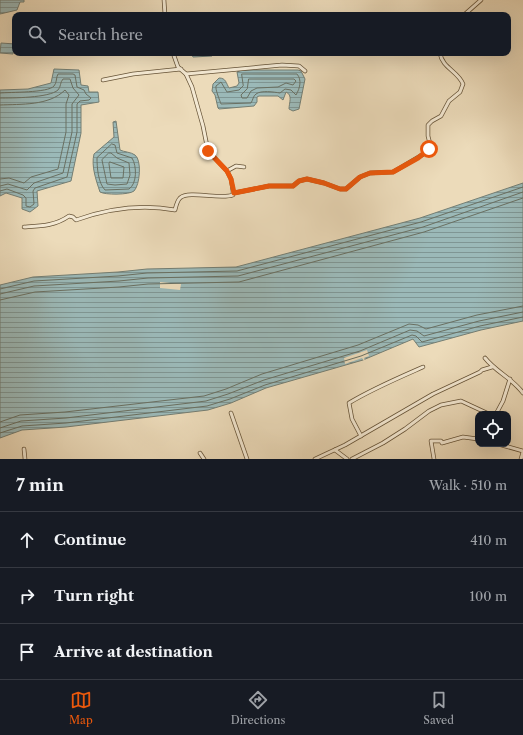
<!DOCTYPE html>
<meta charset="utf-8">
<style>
:root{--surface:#171b24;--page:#242831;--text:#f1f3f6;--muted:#9ea1a6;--line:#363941;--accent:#ea580c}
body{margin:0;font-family:"Libre Caslon Text",serif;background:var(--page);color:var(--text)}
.controls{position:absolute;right:12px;bottom:12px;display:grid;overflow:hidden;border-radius:8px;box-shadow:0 4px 16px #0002}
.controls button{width:36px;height:36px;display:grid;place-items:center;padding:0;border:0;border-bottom:1px solid var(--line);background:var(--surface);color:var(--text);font:20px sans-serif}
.stop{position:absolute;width:12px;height:12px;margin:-9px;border:3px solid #ea580c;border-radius:50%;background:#fff}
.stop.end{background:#ea580c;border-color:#fff;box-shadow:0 1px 4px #0008}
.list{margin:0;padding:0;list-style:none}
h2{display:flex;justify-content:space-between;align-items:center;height:52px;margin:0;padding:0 16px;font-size:17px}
h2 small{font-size:13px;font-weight:400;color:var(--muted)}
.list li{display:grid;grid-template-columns:26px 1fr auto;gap:12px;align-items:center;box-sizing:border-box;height:56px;padding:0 16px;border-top:1px solid var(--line)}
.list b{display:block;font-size:15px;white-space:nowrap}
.list em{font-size:13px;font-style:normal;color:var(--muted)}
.icon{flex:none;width:22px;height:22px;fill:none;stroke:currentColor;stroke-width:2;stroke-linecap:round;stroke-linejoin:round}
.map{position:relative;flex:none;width:523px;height:459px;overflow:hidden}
.search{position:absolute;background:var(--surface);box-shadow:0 4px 16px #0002;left:12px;right:12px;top:12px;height:44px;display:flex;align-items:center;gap:10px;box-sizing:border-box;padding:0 14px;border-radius:8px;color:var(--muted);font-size:15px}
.sheet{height:220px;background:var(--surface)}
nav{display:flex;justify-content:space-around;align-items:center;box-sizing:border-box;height:56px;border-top:1px solid var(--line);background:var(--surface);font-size:11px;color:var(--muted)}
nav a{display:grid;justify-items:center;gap:2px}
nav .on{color:var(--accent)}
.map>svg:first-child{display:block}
.water{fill:url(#water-rules);stroke:#747e73}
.pier{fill:#ecdbba}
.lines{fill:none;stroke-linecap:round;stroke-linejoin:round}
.shore{stroke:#6a7062;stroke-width:1}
.street-casing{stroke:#665337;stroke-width:4.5}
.street{stroke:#f3e8d2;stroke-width:3}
.route{stroke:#ea580c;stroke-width:5}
</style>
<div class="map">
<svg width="523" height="459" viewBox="0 0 523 459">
<defs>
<pattern id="water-rules" width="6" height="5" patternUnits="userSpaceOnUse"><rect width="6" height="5" fill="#9bb9b8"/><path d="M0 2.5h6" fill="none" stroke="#7f9694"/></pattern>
</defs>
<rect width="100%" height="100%" fill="#ecdbba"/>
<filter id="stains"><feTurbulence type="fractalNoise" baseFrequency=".005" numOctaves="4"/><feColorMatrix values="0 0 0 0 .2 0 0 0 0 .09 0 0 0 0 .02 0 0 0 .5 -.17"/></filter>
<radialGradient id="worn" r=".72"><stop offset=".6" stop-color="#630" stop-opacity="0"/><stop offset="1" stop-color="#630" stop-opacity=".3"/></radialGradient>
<g class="water">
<path d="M0,0h24v2h-4l-3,8 -17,4z"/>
<path d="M1,43l14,1 -2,10 -13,-1z"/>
<path d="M191,53h24l-3,3 -19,1z"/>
<path d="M54,69l25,1 2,15 7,1 1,6h9l1,10 -18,3v28l-10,48 -34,10 1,15 -8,6 -8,-3v-11l-16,-5 -6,3v-106l28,-1 23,-6z"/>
<path d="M242,70h56l3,1 4,8 -6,30 -6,2 -4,-2c0,-6 4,-14 -3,-17l-3,8 -5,-4h-19l-2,1v5l-3,4 -35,3 -1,-1 -3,-13 -3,-4 1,-7 6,-6c7,0 7,5 10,10l8,-2 2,-3 -2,-11z"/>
<path d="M116,121l4,29c4,2 11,2 15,5 7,5 5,30 -1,36 -5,4 -29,4 -34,1 -4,-12 -9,-26 -6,-38l20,-17 -1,-15z"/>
<path d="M523,183v138l-42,9 -62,17 -6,-8 -50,21 -97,28 -35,15 -23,7 -142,17 -44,3 -22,8v-153l33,-8 85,-5 29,-3 89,-2 184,-49z"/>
</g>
<g class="pier">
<path d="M160,282l21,2 -1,6 -20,-2z"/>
<path d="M367,350l2,6 -5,2 1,3h-1l-2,-3 -17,6 -1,-6z"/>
</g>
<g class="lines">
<g class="shore">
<path d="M242,74h55c5,6 3,14 -1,21l-5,-5 -6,-1 -5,4c-6,-1 -19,-3 -24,1 -3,2 -3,6 -5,9l-30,1c-1,-3 -6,-15 -5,-18l5,-4 6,10 12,-2 4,-4z"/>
<path d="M249,79h45l2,2 -3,4 -7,-2 -8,4 -21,1 -6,3 -4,7h-5l-1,-3 6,-6z"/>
<path d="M0,93c10,-1 48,0 54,-7 3,-3 2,-9 4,-12h15l2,1 2,12 7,3 2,4 5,4 -2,2 -9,1 -3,3v28l-10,45 -32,11 -2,3 1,13 -4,3 -4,-1v-8l-3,-3 -16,-6 -7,2"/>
<path d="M0,98c12,0 49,0 58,-8 3,-3 2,-8 5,-11h7l3,9 6,7 -7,9v28l-9,41 -29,10 -7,7 -19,-6 -8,2"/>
<path d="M0,105c21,-1 49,1 65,-15l4,5 -3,9v28l-8,37 -27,8 -7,6 -15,-5 -9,1"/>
<path d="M112,144l3,1 2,8 15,5c5,8 5,26 -3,31l-24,1c-7,-7 -8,-23 -8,-32z"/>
<path d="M109,153h2l6,5 12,5 1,12 -3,9 -12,1 -8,-1 -5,-24z"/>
<path d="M110,162l14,5 -1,11h-12l-2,-14z"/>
<path d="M0,289l34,-8 84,-5 29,-3 90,-2 184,-49 102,-35"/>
<path d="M0,294l34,-8 85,-5 29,-3 90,-2 185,-49 100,-35"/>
<path d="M0,300l35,-8 84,-5 29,-3 91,-2 185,-50 99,-34"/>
<path d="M0,422l20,-7 45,-3 139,-16 22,-7 36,-15 96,-29 51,-21 9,1 8,4 51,-14 46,-9"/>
<path d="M0,428l21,-7 45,-3 140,-17 22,-7 36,-14 96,-29 50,-21 7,1 7,5 55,-15 44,-9"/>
<path d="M0,433l22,-7 44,-3 141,-17 23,-7 35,-14 96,-29 51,-21 4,1 6,6 58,-16 43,-9"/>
</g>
<defs>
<g id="street">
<path d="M164,0l1,15"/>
<path d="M464,15l17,-15"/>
<path d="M186,74l96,-9 17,1 6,5"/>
<path d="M103,80l30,-6 48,-5"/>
<path d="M227,171l9,-5 8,1"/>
<path d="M234,193l35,-7h24l6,-5 8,-2 17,4 16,6h6l14,-12 10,-4 23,-1 7,-4 27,-16 3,-8 -2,-8v-11l4,-4 9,-5 8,-15 11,-9 3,-8c-5,-13 -21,-16 -23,-31"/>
<path d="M24,227c16,-1 31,-1 45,-11l4,1 3,3c31,-11 66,-16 99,-10 1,-4 2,-9 5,-12 9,-8 41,2 53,-3v-4l-2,-12 -4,-8 -19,-20 -5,-25 -11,-39 -6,-13 -8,-7 -5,-14"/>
<path d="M485,358c11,14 27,20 38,35"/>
<path d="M231,413l16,46"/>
<path d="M496,414l7,-13 7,-22"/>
<path d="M361,436l-9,-17 -3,-16c23,-14 49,-25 74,-36"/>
<path d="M498,444l25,7"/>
<path d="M24,449l1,10"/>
<path d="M335,450l12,9"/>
<path d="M200,453l4,6"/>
<path d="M315,459l30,-14 88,-51 47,-22 2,-2 10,-3"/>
<path d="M352,459l31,-16 22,-14 24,-18 12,-6 20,-4 28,13"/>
<path d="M434,459l-3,-18h10l1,2 21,-6 15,2"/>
<path d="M521,459l2,-7"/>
</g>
</defs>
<use href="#street" class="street-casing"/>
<use href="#street" class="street"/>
</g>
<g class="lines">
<path class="route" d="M208,151l19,20 4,8 3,14 35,-7h24l6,-5 8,-2 17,4 16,6h6l14,-12 10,-4 23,-1 25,-14 11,-9"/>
</g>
<rect width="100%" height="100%" filter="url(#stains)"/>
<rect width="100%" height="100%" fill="url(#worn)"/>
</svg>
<div class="controls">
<button><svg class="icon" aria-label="locate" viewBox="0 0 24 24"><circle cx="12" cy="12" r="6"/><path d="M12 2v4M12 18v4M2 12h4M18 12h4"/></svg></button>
</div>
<div class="stop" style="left:429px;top:149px"></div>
<div class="stop end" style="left:208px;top:151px"></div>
<div class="search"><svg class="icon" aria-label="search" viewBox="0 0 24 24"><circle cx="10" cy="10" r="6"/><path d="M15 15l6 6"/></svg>Search here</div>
</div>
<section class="sheet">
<h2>7 min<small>Walk · 510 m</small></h2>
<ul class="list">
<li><svg class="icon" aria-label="ahead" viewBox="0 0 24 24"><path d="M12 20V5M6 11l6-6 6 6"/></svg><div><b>Continue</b></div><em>410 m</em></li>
<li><svg class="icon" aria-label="right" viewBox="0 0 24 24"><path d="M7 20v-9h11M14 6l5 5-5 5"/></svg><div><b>Turn right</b></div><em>100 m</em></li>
<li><svg class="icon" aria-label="arrive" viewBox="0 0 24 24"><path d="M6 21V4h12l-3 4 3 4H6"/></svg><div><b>Arrive at destination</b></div></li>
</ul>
</section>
<nav>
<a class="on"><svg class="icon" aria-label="map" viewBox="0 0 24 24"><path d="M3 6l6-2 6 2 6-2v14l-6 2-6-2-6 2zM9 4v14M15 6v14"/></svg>Map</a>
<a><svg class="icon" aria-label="directions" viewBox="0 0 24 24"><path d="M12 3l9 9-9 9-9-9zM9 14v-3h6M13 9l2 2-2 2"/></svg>Directions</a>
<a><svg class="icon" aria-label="saved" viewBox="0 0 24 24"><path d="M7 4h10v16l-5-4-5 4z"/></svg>Saved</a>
</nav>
